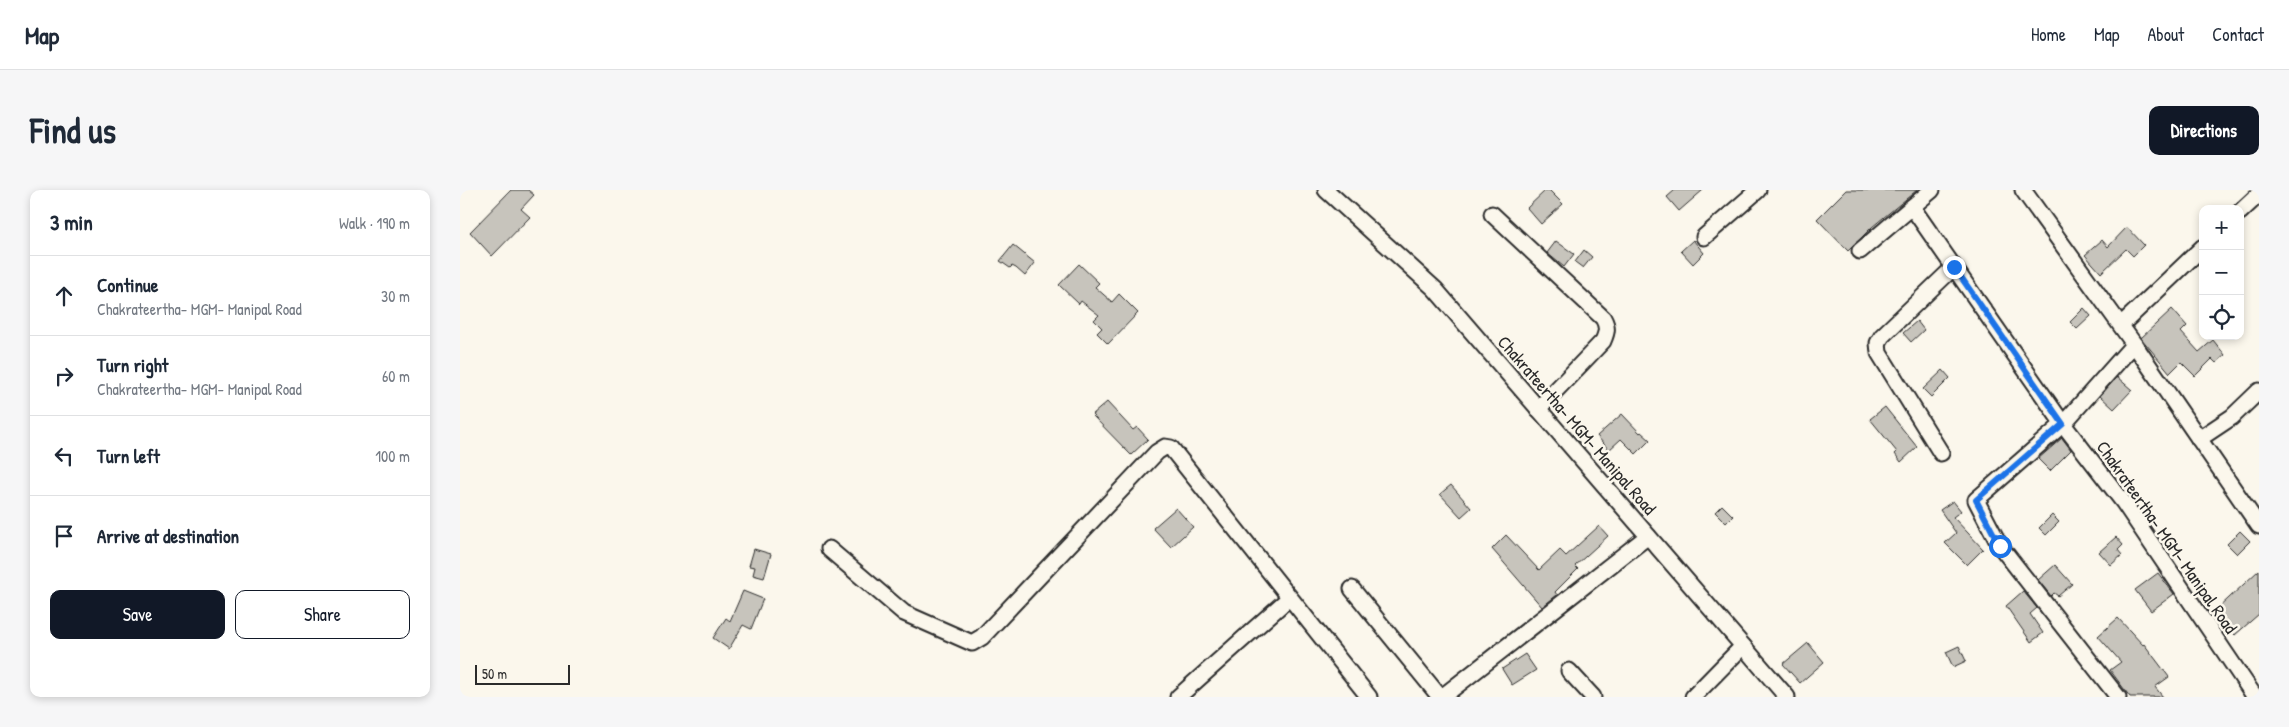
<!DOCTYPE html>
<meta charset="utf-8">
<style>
:root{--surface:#fff;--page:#f6f6f7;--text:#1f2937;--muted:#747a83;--line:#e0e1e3;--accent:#111827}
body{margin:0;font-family:"Patrick Hand",sans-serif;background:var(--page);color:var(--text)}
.controls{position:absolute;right:15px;top:15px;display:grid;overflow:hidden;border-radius:10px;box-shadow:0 2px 8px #0003}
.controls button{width:45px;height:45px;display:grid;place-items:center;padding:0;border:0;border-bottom:1px solid var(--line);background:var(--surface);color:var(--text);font:25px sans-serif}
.scale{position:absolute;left:15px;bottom:12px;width:95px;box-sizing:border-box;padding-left:5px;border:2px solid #2b2b2b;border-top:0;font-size:14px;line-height:18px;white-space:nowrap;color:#2b2b2b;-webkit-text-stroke:4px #fbf7ec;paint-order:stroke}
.stop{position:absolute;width:15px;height:15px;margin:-11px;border:4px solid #1a73e8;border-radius:50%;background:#fff}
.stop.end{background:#1a73e8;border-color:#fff;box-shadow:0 1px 5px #0008}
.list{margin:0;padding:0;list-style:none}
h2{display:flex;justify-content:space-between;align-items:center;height:65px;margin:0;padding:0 20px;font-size:21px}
h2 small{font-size:16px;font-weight:400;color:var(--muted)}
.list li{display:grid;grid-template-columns:32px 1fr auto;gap:15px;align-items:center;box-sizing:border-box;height:80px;padding:0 20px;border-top:1px solid var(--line)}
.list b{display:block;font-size:19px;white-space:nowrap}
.list p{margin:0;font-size:16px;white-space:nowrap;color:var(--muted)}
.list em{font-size:16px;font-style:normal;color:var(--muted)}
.actions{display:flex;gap:10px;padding:15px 20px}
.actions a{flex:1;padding:11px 0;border:1px solid var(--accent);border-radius:10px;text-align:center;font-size:18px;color:var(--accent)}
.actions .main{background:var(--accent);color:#fff}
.icon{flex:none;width:28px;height:28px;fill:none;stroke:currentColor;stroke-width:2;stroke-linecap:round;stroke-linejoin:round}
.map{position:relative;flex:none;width:1799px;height:507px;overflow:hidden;border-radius:10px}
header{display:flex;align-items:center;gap:30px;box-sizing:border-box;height:70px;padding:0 25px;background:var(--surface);border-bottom:1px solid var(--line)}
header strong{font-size:24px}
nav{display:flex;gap:28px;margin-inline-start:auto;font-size:18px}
.intro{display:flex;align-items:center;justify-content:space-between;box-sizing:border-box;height:120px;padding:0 30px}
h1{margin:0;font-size:35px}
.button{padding:12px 22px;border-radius:10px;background:var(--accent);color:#fff;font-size:18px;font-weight:700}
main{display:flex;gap:30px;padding:0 30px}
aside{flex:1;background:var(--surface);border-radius:10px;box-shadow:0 2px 8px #0003}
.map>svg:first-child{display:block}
.building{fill:#c7c4bc;stroke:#2b2b2b}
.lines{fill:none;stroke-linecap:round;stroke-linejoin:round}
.minor-casing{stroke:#2b2b2b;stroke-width:19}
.minor{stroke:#fbf7ec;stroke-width:15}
.route{stroke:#1a73e8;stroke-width:6}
.labels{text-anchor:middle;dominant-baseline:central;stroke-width:5;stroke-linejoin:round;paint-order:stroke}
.street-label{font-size:18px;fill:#2b2b2b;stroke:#fbf7ec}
</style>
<header>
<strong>Map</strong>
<nav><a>Home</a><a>Map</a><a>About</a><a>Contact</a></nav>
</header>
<div class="intro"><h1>Find us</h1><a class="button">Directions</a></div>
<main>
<aside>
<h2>3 min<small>Walk · 190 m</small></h2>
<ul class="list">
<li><svg class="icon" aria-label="ahead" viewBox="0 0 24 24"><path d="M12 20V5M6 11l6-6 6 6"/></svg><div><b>Continue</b><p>Chakrateertha- MGM- Manipal Road</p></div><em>30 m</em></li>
<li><svg class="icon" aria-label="right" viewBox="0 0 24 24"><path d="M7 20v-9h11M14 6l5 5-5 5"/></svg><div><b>Turn right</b><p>Chakrateertha- MGM- Manipal Road</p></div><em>60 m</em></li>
<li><svg class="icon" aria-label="left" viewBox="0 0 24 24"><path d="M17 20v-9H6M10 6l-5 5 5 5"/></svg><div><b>Turn left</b></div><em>100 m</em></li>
<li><svg class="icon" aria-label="arrive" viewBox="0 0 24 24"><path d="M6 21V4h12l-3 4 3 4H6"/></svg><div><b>Arrive at destination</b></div></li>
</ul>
<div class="actions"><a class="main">Save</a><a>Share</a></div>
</aside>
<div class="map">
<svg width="1799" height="507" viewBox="0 0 1799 507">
<rect width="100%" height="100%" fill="#fbf7ec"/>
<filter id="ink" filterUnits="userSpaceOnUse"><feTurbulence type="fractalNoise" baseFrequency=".02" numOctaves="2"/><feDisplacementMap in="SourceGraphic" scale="10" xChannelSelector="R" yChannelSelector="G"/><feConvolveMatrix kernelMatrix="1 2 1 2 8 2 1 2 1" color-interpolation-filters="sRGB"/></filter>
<g filter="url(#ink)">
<g class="building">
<path d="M51,0h17l6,5 -13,14 9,8 -38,39 -22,-24z"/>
<path d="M1086,0h3l14,14 -22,20 -14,-16z"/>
<path d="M1215,0h28l-24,21 -12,-14z"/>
<path d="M1386,0h71l-45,37 -24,24 -31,-32z"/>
<path d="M1667,37l17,18 -11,11 -7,-7 -25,24 -16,-18 17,-15 6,7z"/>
<path d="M1233,50l11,13 -11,11 -12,-13z"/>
<path d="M1096,51l18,13 -10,13 -17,-14z"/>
<path d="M553,55l22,18 -10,13 -9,-8 -4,-2 -2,2 -10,-7z"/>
<path d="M1124,60l8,7 -9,11 -8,-6z"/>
<path d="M619,74l20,19 -4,4 17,15 7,-8 19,19 -30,31 -11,-11 5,-5 -8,-8 5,-5 -18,-14 -2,3 -20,-19z"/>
<path d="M1624,118l7,8 -14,13 -7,-7z"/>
<path d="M1712,119l15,17 -6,6 18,20 14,-12 12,15 -9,8 -4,-4 -17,17 -14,-14 -11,11 -29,-35z"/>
<path d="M1457,131l7,9 -13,12 -8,-9z"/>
<path d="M1483,180l7,8 -19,19 -8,-8z"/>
<path d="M1657,187l15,13 -18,19 -14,-13z"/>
<path d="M647,212l26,28 4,-3 11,12 -17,16 -39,-40z"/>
<path d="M1425,217l32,40 -16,15 -6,-8 2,-2 -27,-33z"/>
<path d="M1162,224l18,19 1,-1 9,8 -14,14 -15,-15 -12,11 -12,-14z"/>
<path d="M1602,248l9,12 -21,21 -12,-12z"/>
<path d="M991,295l20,23 -10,9 -21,-23z"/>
<path d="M1493,311l8,10 -8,6 30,32 -16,16 -22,-22 11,-10 -16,-23z"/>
<path d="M1262,315l11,11 -7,7 -11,-11z"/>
<path d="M716,318l17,19 -22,20 -18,-19z"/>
<path d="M1592,325l7,7 -13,13 -7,-7z"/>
<path d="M1139,336l9,10 -33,30 3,3 -23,23 2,3 -15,12 -50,-58 14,-14 33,35 21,-20 6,6z"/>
<path d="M1780,341l10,10 -13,13 -10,-10z"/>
<path d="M1656,347l7,8 -5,5 4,5 -11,10 -12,-13z"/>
<path d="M294,359l17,5 -7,24 -11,-3 2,-8 -6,-1z"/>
<path d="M1595,375l17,19 -14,12 -4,-3 -3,3 -13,-16z"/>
<path d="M1799,380v44l-24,21 -21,-23z"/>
<path d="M1698,383l16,21 -23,17 -16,-21z"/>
<path d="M283,401l20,8 -12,30 -8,-4 -14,24 -16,-11 13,-20 4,3z"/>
<path d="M1563,401l14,17 -7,6 13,19 -12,9 -25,-36z"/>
<path d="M1658,428l25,27 1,-1 25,33 -14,10 8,10h-33l-20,-27 11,-8 -23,-26z"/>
<path d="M1348,453l16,19 -24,21 -17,-19z"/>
<path d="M1499,456l7,15 -13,6 -7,-15z"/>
<path d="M1065,464l11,16 -24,15 -10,-16z"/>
</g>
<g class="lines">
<defs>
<g id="minor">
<path d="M866,0l109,99 352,408"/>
<path d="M1563,0l111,154"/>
<path d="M1452,17l151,217 71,-80 125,182"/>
<path d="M1780,22l16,-15"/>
<path d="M1032,24l111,104c5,9 4,14 0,23l-65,68"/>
<path d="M1244,47l54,-47"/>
<path d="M1400,61l72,-61"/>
<path d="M1661,135l82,-78"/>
<path d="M1739,249l33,-22 27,-26"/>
<path d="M1481,263l-62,-100 -1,-10 4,-7 72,-69"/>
<path d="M369,359l75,64 68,30 10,-6 175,-185 8,-5 6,1 198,249"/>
<path d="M892,399l88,108"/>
<path d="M1109,481l24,26"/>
<path d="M718,507l111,-99"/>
<path d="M982,507l206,-161"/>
<path d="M1233,507l50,-51"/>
<path d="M1658,507l-118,-151 -24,-46 87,-76 61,79 131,194"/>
</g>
</defs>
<use href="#minor" class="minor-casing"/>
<use href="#minor" class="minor"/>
</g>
</g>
<g class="lines" filter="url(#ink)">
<path class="route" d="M1494,77l109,157 -87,76 24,46"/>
</g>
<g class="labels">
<g class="street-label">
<text transform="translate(1117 235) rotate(49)">Chakrateertha- MGM- Manipal Road</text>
<text transform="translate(1707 347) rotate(55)">Chakrateertha- MGM- Manipal Road</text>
</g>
</g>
</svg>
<div class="controls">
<button>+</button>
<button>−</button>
<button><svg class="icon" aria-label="locate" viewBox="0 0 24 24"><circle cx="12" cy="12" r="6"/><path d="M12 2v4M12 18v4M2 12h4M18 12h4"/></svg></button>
</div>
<div class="scale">50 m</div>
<div class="stop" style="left:1540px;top:356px"></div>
<div class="stop end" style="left:1494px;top:77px"></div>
</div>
</main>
